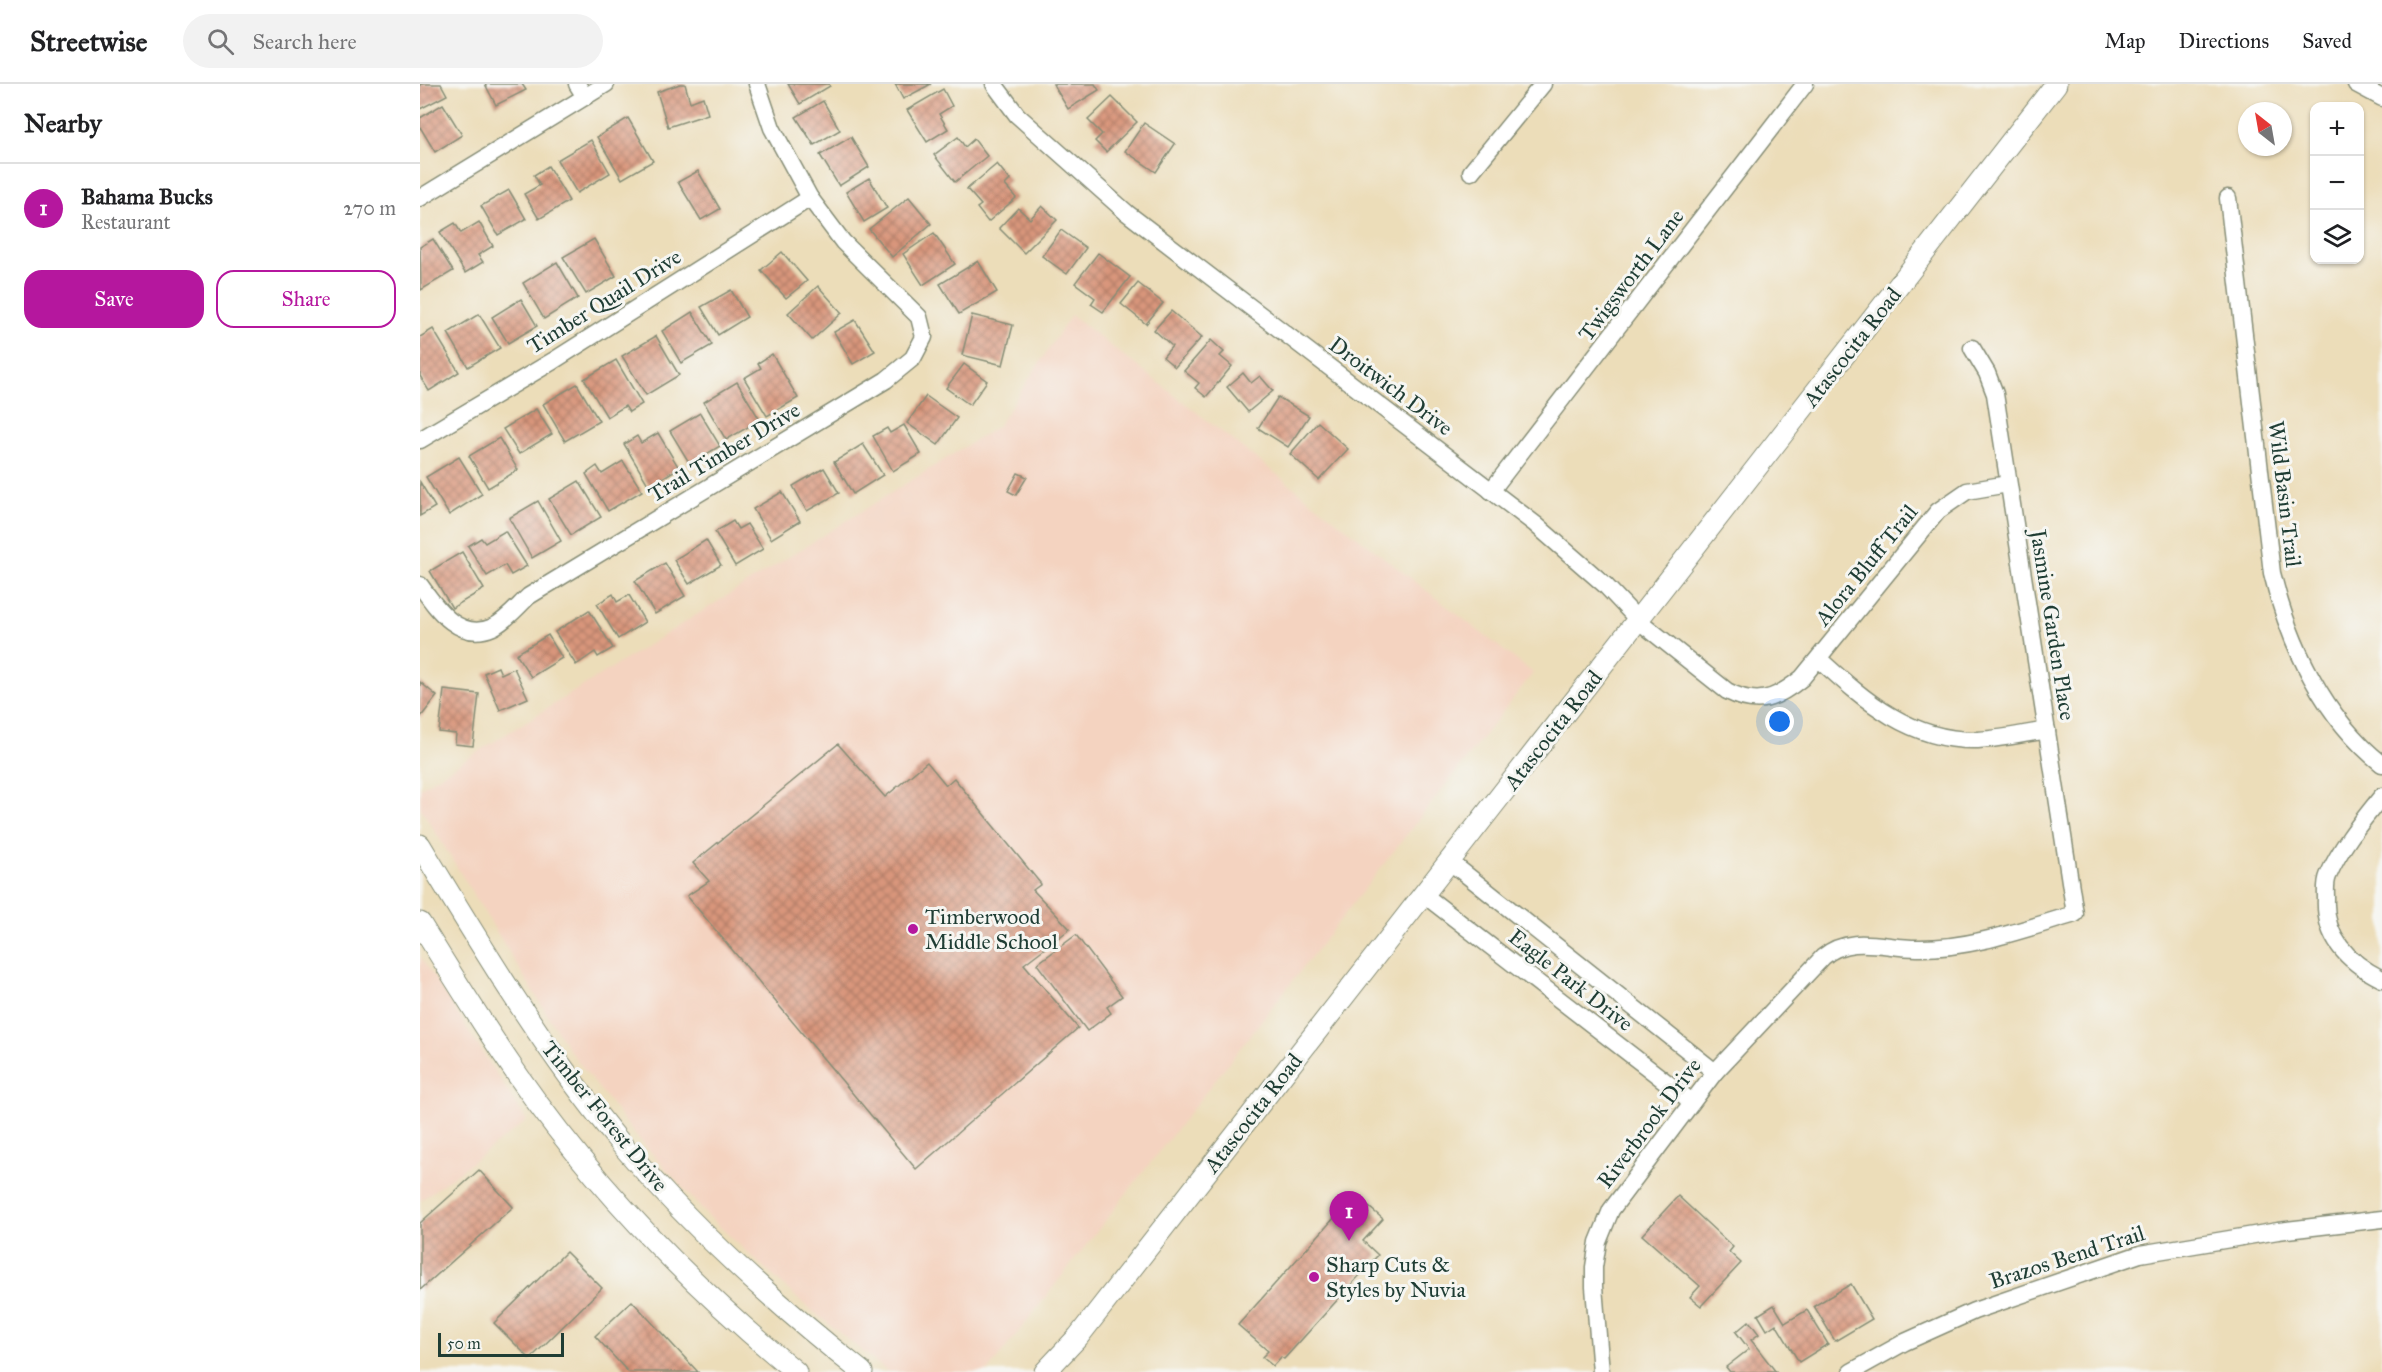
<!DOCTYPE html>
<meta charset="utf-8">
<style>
:root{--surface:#fff;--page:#f2f2f2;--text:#202124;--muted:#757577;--line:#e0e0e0;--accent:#b5179e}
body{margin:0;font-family:"IM FELL Great Primer",serif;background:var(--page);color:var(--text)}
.controls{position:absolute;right:18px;top:18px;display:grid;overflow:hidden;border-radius:12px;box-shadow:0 2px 4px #0004}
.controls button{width:54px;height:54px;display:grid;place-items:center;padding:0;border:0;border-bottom:2px solid var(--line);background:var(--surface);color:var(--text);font:30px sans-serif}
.compass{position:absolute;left:1818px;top:18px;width:54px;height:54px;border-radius:50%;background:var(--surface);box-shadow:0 2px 4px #0004;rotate:329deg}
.scale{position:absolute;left:18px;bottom:15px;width:126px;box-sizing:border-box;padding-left:6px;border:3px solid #1f3d34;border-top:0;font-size:16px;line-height:21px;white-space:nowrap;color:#1f3d34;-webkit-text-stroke:4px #f6f6f2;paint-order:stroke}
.you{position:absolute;left:1360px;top:638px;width:21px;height:21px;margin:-15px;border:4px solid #fff;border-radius:50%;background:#1a73e8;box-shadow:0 0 0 9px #1a73e833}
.badge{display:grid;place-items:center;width:39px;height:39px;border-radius:50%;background:var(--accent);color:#fff;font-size:20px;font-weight:700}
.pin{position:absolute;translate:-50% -50px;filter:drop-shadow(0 2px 3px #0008)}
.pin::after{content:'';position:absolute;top:32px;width:21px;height:18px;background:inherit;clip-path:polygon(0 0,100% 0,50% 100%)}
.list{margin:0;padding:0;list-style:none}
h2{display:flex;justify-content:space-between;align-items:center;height:78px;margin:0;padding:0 24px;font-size:26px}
h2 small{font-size:20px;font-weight:400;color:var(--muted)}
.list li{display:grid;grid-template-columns:39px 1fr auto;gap:18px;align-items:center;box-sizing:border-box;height:90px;padding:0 24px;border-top:2px solid var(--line)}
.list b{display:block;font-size:22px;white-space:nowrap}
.list p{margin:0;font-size:20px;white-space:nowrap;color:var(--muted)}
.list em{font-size:20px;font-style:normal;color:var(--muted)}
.actions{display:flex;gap:12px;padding:18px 24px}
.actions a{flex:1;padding:14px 0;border:2px solid var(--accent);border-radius:18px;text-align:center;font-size:21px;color:var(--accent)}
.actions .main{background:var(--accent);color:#fff}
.icon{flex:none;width:33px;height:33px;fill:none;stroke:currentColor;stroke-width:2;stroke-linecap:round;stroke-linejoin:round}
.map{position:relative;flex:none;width:1962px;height:1288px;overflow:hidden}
header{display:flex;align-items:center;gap:36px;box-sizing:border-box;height:84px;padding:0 30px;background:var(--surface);border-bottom:2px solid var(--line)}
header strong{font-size:28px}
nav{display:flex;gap:33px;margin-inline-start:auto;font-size:21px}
.search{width:420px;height:54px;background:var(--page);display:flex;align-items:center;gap:15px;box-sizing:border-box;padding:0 21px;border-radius:33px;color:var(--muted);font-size:22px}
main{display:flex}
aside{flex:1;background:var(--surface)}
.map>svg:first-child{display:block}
.built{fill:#f4d3c0}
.building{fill:url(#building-cross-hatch)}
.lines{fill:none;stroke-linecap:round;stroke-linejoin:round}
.minor-casing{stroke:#868d76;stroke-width:19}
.major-casing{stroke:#868d76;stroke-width:23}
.minor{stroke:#fff;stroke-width:16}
.major{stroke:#fff;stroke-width:21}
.poi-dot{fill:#b5179e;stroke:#f6f6f2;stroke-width:2}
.labels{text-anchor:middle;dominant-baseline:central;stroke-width:6;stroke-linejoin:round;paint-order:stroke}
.street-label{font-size:22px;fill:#1f3d34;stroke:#f6f6f2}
.poi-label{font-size:22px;fill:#1f3d34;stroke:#f6f6f2;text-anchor:start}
</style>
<header>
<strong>Streetwise</strong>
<div class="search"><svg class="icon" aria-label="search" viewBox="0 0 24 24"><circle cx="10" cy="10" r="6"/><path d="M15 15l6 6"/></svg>Search here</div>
<nav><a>Map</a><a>Directions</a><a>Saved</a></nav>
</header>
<main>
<aside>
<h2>Nearby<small></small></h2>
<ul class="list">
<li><span class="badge">1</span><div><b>Bahama Bucks</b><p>Restaurant</p></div><em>270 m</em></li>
</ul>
<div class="actions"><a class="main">Save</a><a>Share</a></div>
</aside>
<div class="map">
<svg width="1962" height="1288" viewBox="0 0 1962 1288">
<defs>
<pattern id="building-cross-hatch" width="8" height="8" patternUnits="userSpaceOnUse" patternTransform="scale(1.5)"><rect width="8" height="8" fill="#d9967c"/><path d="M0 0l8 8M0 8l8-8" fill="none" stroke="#af7c66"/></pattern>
</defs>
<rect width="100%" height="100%" fill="#f6f6f2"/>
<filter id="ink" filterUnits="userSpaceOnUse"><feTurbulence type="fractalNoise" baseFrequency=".0167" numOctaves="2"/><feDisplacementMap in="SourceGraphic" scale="12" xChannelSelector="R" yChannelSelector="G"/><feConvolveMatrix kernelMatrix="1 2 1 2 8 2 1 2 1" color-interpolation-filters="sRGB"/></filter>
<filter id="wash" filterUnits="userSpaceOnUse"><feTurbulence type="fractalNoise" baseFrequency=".008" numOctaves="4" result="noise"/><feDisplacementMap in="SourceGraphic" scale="24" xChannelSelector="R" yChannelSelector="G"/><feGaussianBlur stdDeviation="1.35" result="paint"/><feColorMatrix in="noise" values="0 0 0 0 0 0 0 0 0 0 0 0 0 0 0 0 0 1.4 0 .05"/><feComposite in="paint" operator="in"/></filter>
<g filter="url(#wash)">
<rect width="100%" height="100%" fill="#ecddb9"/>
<g class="built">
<path d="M651,231l462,358 -546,699h-99l-88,-71 -94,-87 -74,-83 -63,-81 -149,-243v-19l578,-362z"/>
<path d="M0,872l107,165 -107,80z"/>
</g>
<g id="blocks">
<g class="building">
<path d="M0,0h21l6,11 -27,14z"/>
<path d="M65,0h37l4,6 -30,15z"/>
<path d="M260,0h5l5,18 13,-5 5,17 -40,13 -11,-35z"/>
<path d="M368,0h41l1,2 -30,18z"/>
<path d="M475,0h36l-28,15z"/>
<path d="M633,0h42l4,6 -31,19z"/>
<path d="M523,5l9,17 -13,8 9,15 -21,13 -20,-32z"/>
<path d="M692,13l25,25 -31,30 -11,-11 7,-7 -14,-14z"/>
<path d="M403,17l17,29 -26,15 -18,-28z"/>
<path d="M23,20l19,31 -27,17 -15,-25v-9z"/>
<path d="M208,34l25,43 -31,18 -25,-42z"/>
<path d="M724,39l31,21 -19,28 -31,-21z"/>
<path d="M431,53l18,30 -30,19 -19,-31z"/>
<path d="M538,53l7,10 9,-8 13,17 -32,26 -21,-27z"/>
<path d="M171,56l19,33 -33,20 -20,-33z"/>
<path d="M577,80l13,16 -5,5 11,13 -28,24 -11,-14 4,-3 -14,-16z"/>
<path d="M128,82l21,35 -30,18 -15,-25 16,-9 -6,-10z"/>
<path d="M278,87l22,38 -19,11 -23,-38z"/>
<path d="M449,94l18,30 -23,14 -18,-30z"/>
<path d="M89,106l17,29 -28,16 -17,-29z"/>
<path d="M489,113l22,27 -39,33 -23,-28z"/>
<path d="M622,122l15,14 -33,33 -25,-25 19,-20 12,11z"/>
<path d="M59,138l14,24 -15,9 5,7 -18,11 -25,-41 15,-9 6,10z"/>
<path d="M641,146l25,18 -19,26 -25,-18z"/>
<path d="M514,149l21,31 -32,21 -20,-31z"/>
<path d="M13,155l20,32 -32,19 -1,-43z"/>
<path d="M174,155l22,37 -30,18 -23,-37z"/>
<path d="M362,168l25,29 -21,17 -25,-28z"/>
<path d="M678,169l32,24 -27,35 -12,-8 4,-6 -20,-15z"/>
<path d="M558,177l19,31 -38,22 -19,-30z"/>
<path d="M137,178l21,36 -34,21 -21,-36z"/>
<path d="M718,199l25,20 -17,21 -25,-20z"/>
<path d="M398,202l24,27 -30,27 -24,-27z"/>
<path d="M311,206l16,27 -29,18 -17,-28z"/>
<path d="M101,215l16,27 -29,17 -16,-26z"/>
<path d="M751,227l31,26 -27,30 -12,-10 9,-11 -18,-16z"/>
<path d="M272,228l20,33 -31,18 -19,-32z"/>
<path d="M59,230l21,34 -32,19 -20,-34z"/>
<path d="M552,231l41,10 -10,40 -41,-10z"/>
<path d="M435,236l20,31 -22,13 -19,-32z"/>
<path d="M13,245l26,43 -30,19 -9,-15v-39z"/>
<path d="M236,252l23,39 -33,20 -24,-39z"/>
<path d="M791,256l13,12 -4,4 12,10 -26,31 -11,-9 4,-5 -15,-12z"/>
<path d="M352,270l26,44 -31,18 -23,-38 17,-10 -3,-5z"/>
<path d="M196,276l26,44 -13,8 -4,-6 -18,11 -23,-38z"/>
<path d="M544,280l23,17 -17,24 -24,-17z"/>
<path d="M823,289l8,10 9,-7 13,15 -25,21 -21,-25z"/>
<path d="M317,298l23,38 -34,20 -22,-38z"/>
<path d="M157,300l22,37 -34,20 -22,-37z"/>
<path d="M506,312l31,22 -19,27 -31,-22z"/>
<path d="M858,313l31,19 -21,31 -30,-19z"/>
<path d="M116,325l16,25 -33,20 -16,-25z"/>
<path d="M280,329l20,33 -30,18 -20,-33z"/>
<path d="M898,338l30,27 -29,31 -29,-26z"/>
<path d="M484,341l17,29 -28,17 -20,-35 14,-8 3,5z"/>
<path d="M238,349l21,35 -30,18 -25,-42 13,-8 4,7z"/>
<path d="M79,354l19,32 -30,18 -19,-32z"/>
<path d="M443,360l20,31 -30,19 -19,-32z"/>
<path d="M39,373l23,37 -33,21 -23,-38z"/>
<path d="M203,377l19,30 -34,20 -22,-37 11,-8 5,8z"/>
<path d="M404,384l15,25 -32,18 -14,-25z"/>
<path d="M598,389l9,4 -11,18 -8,-4z"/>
<path d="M159,397l22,36 -30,18 -22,-36z"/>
<path d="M0,398l15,25 -15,9z"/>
<path d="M362,408l18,29 -29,18 -18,-30z"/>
<path d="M118,417l23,40 -29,17 -23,-40z"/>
<path d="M313,437l5,8 9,-5 16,25 -28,17 -20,-34z"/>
<path d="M85,447l22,35 -16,9 -6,-10 -18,11 -19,-30 13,-8 4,5z"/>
<path d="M286,456l15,25 -32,19 -15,-24z"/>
<path d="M42,468l22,37 -32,19 -22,-37z"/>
<path d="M245,479l20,33 -30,18 -20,-33z"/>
<path d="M193,510l4,8 12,-7 16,27 -27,17 -21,-35z"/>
<path d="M169,526l24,38 -15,9 -3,-5 -19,13 -21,-33z"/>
<path d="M128,551l14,23 -31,19 -15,-23z"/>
<path d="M78,583l3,7 13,-6 14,30 -28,12 -16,-37z"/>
<path d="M0,598l17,14 -17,22z"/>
<path d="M24,606l35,4 -6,52 -18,-2 1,-10 -17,-2z"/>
<path d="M418,660l47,53 42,-35 19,23 8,-7 87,106 -8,6 37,39 -46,35 54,64 -162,141 -229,-273 22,-15 -16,-18z"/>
<path d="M656,851l46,61 -15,11 4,6 -24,18 -50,-67z"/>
<path d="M59,1086l34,37 -93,83v-67z"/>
<path d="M1258,1112l55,51 -4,5 12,11 -40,43 -11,-9 10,-11 -58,-51z"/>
<path d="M949,1123l14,12 -20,22 15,14 -94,104 -3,-2 -8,9 -11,-9 6,-6 -30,-26 97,-108 13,12z"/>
<path d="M146,1168l36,36 -72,71 -36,-36z"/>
<path d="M1431,1200l21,35 -37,22 -21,-35z"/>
<path d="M212,1217l66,71h-70l-33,-36z"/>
<path d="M1354,1221l11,18 22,-13 21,34 -29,18 -23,-38 -9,6 -9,-15z"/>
<path d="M1329,1237l10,13 -8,6 25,32h-46l-4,-5 23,-18 -13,-17z"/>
</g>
</g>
</g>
<g filter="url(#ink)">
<use href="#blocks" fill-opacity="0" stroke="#868d76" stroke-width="1.5"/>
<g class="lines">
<defs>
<g id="minor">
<path d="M157,0l8,13"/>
<path d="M574,0l23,31 110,98 408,311 70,61 34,36 88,70c31,16 49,8 75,-13l136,-167 29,-20 41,-7"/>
<path d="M1936,0l26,14"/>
<path d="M1051,88l72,-88"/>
<path d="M0,114l186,-114"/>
<path d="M1808,114l44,375c17,71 52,145 110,191"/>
<path d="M0,356l133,-79 257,-163"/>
<path d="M1071,407l314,-407"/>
<path d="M0,501c17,24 39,57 73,42 14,-7 25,-21 36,-31l357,-216 27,-22 11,-21 -5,-20 -76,-75 -33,-44 -38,-70 -15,-44"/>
<path d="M1399,575c46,42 93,83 159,81 23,-1 46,-6 69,-10"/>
<path d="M1962,712c-20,25 -41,50 -54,80 -3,7 -2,15 -2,23 -2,39 23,64 56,80"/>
<path d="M1029,777l266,211"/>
<path d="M1003,810l269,208"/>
<path d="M1181,1288l-7,-85v-20l4,-25 13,-32 104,-138 108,-115c27,-23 61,-9 94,-9 54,1 107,-19 158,-34l-80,-520 -8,-21 -15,-25"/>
<path d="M1431,1288l54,-30 69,-31 166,-57 138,-23 104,-12"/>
</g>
<g id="major">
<path d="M0,761c62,103 125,207 202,300 71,84 155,160 240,227"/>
<path d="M0,839c32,52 64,104 99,154 77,111 173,209 277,295"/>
<path d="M625,1288l33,-35 978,-1253"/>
</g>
</defs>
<use href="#minor" class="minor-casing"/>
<use href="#major" class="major-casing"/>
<use href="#minor" class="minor"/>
<use href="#major" class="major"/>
</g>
</g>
<g class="poi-dot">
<circle cx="493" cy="845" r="6"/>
<circle cx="894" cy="1193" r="6"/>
</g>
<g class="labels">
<g class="street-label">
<text transform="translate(1211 191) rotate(-53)">Twigsworth Lane</text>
<text transform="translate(184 217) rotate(-32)">Timber Quail Drive</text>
<text transform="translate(1432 263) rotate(-52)">Atascocita Road</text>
<text transform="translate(971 302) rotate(37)">Droitwich Drive</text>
<text transform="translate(304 368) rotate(-31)">Trail Timber Drive</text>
<text transform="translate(1865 410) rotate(83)">Wild Basin Trail</text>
<text transform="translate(1446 481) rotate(-51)">Alora Bluff Trail</text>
<text transform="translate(1633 541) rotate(81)">Jasmine Garden Place</text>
<text transform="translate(1133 646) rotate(-52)">Atascocita Road</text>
<text transform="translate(1151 896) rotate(38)">Eagle Park Drive</text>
<text transform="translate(833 1029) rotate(-52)">Atascocita Road</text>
<text transform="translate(185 1032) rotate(51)">Timber Forest Drive</text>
<text transform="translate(1229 1039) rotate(-53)">Riverbrook Drive</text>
<text transform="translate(1647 1173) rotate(-18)">Brazos Bend Trail</text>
</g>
<g class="poi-label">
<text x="505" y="832">Timberwood<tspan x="505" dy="25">Middle School</tspan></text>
<text x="906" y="1180">Sharp Cuts &amp;<tspan x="906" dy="25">Styles by Nuvia</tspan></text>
</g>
</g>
</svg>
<div class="controls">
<button>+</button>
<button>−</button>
<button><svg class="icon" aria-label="layers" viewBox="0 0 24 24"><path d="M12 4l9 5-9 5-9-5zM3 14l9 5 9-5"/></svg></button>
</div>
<svg class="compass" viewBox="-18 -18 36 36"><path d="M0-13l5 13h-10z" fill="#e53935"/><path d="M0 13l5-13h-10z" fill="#757577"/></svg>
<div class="scale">50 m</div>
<div class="you"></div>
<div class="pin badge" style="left:929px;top:1157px">1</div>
</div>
</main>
